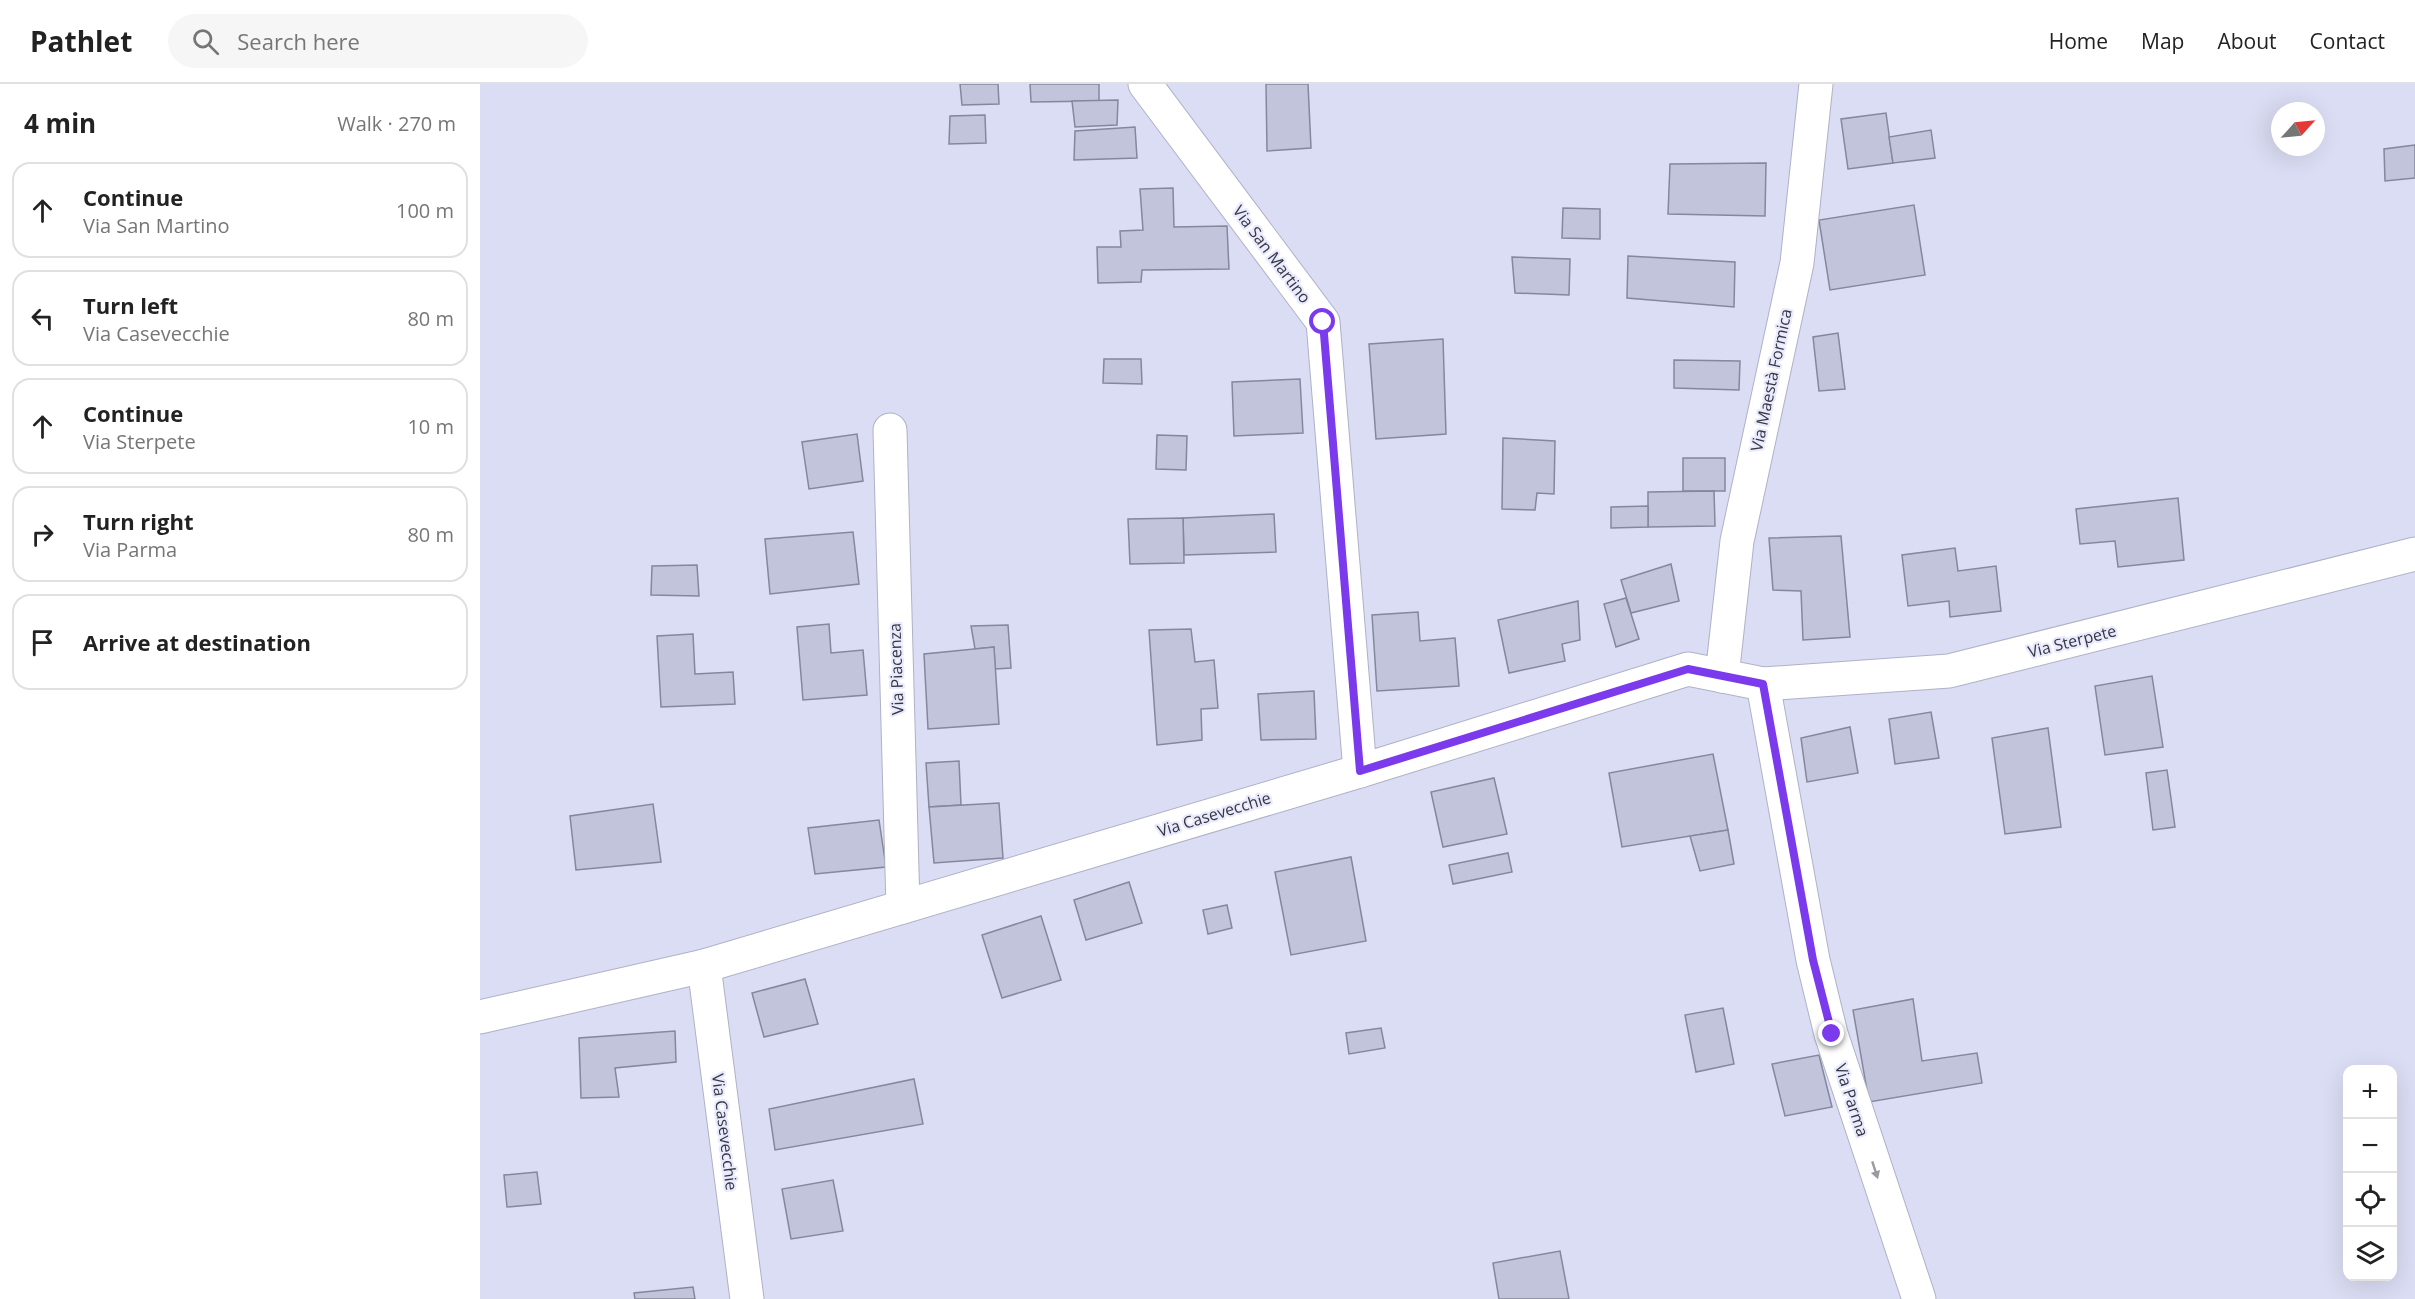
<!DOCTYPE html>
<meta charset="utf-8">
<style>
:root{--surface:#fff;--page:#f6f6f6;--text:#222;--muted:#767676;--line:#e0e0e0}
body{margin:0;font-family:"Open Sans",sans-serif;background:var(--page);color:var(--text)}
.controls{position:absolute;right:18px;bottom:18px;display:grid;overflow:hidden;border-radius:12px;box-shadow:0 6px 24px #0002}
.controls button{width:54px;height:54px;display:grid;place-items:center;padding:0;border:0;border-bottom:2px solid var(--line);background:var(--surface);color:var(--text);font:30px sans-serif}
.compass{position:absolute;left:1791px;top:18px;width:54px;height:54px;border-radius:50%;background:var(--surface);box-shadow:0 6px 24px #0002;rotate:63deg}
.stop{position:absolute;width:18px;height:18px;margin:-14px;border:4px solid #7c3aed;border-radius:50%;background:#fff}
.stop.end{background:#7c3aed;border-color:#fff;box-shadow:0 2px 6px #0008}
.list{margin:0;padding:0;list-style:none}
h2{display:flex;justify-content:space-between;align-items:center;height:78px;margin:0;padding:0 24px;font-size:26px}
h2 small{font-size:20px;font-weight:400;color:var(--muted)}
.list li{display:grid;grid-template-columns:39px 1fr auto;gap:18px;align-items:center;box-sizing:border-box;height:96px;margin:0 12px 12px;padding:0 12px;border:2px solid var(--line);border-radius:18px}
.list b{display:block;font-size:22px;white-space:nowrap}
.list p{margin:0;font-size:20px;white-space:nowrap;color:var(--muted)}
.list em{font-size:20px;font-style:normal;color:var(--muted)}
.icon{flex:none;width:33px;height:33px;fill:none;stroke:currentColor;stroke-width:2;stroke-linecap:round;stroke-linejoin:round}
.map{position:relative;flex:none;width:1935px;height:1215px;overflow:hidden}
header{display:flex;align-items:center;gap:36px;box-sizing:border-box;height:84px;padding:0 30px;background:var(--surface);border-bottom:2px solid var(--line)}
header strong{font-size:28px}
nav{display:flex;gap:33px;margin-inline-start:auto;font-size:21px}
.search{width:420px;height:54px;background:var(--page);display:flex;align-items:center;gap:15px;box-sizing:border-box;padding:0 21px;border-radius:33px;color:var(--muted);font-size:22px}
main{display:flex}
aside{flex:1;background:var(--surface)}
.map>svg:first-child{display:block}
.building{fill:#c1c4da;stroke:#85879c;stroke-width:1.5}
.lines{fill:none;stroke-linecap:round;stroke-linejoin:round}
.minor-casing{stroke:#afb1c7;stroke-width:35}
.tertiary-casing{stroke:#afb1c7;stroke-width:35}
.minor{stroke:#fff;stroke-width:33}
.tertiary{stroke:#fff;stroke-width:33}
.oneway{fill:#9a9ba0}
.route{stroke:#7c3aed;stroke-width:8}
.labels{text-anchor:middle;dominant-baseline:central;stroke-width:4.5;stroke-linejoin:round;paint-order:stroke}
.street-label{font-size:16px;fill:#363740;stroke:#e9eafd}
</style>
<header>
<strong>Pathlet</strong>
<div class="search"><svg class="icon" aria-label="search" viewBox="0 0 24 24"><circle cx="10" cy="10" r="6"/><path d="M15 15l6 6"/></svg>Search here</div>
<nav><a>Home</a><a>Map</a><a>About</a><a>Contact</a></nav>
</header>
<main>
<aside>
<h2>4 min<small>Walk · 270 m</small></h2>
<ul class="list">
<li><svg class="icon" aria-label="ahead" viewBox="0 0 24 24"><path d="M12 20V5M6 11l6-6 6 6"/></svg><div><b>Continue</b><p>Via San Martino</p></div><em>100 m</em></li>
<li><svg class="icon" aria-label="left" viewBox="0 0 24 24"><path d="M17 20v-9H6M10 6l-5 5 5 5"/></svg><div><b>Turn left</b><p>Via Casevecchie</p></div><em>80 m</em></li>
<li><svg class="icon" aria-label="ahead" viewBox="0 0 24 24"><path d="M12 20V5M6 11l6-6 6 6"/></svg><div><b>Continue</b><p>Via Sterpete</p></div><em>10 m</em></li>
<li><svg class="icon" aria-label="right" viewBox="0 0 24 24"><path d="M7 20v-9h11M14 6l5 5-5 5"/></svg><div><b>Turn right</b><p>Via Parma</p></div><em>80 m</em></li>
<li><svg class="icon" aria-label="arrive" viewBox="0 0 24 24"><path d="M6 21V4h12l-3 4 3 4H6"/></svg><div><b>Arrive at destination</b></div></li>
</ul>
</aside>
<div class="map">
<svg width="1935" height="1215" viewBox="0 0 1935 1215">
<rect width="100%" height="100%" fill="#dbddf4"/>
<g class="building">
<path d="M480,0h38l1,20 -37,1z"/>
<path d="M550,0h69v17l-68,1z"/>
<path d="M786,0h42l3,64 -44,3z"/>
<path d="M638,16l-1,25 -42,2 -3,-26z"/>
<path d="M1406,29l7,50 -45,6 -7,-50z"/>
<path d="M505,31l1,28 -37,1 1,-28z"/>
<path d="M655,43l2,31 -63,2 1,-29z"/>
<path d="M1451,46l4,28 -42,5 -4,-26z"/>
<path d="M1935,61v33l-30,3 -1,-32z"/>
<path d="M1286,79l-1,53 -97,-2 2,-50z"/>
<path d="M693,104l1,39 53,-1 2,43 -87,1 -1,12 -43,1 -1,-36h24l-1,-16 23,-1 -3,-41z"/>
<path d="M1434,121l11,70 -95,15 -11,-70z"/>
<path d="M1083,124l37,1v30l-38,-1z"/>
<path d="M1148,172l107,6 -1,45 -107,-9z"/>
<path d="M1032,173l58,2 -1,36 -54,-2z"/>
<path d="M1358,249l7,56 -26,2 -6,-54z"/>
<path d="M963,255l3,95 -70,5 -7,-95z"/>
<path d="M624,275h37l1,25 -39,-1z"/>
<path d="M1194,276l66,1 -1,29 -65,-2z"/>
<path d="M820,295l3,54 -69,3 -2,-54z"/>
<path d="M377,350l6,47 -54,8 -7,-47z"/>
<path d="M677,351l30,1 -1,34 -30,-1z"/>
<path d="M1023,354l52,3 -1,53 -17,-1 -2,17 -33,-1z"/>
<rect x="1203" y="374" width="42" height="33"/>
<path d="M1234,407l1,35 -67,1v-35z"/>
<path d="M1698,414l6,62 -66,7 -3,-26 -35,3 -4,-35z"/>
<path d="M1168,422v21l-37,1v-21z"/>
<path d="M794,430l2,38 -92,3 -1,-37z"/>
<path d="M703,434l1,45 -54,1 -2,-45z"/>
<path d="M373,448l6,52 -89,10 -5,-55z"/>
<path d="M1361,452l9,101 -47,3 -2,-49 -28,-1 -4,-52z"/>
<path d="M1475,464l3,23 38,-5 5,45 -51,6 -1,-16 -41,5 -6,-51z"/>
<path d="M1191,480l8,37 -48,12 -10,-33z"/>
<path d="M217,481l2,31 -48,-1 1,-29z"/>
<path d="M1146,514l13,41 -23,8 -12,-43z"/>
<path d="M1098,517l2,39 -18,4 3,17 -56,12 -11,-53z"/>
<path d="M938,528l2,29 35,-3 4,48 -82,5 -5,-76z"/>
<path d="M349,540l2,29 32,-3 4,45 -64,5 -6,-73z"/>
<path d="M528,541l3,43 -16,1 -1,-22 -19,2 -4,-23z"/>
<path d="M711,545l4,33 19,-2 4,48 -17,1 1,31 -45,5 -8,-115z"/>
<path d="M213,550l2,40 38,-2 2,32 -74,3 -4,-71z"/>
<path d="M514,563l5,77 -71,5 -4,-75z"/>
<path d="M1672,592l11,71 -58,8 -10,-69z"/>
<path d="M834,607l2,48 -55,1 -3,-46z"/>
<path d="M1451,628l8,46 -44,6 -6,-45z"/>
<path d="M1370,643l8,46 -51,9 -6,-44z"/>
<path d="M1568,644l13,99 -56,7 -13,-96z"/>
<path d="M1233,670l15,76 -106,17 -13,-74z"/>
<path d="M479,677l2,44 -32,2 -3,-44z"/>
<path d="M1687,686l8,57 -22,3 -7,-57z"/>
<path d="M1014,694l13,56 -64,13 -12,-55z"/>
<path d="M519,719l4,55 -69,5 -5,-56z"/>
<path d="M173,720l8,58 -85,8 -6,-54z"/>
<path d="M399,736l7,47 -71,7 -7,-46z"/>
<path d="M1248,746l6,34 -34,7 -10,-35z"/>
<path d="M1028,769l4,19 -59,12 -4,-19z"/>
<path d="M871,773l15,84 -75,14 -16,-83z"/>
<path d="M649,798l13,41 -56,17 -12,-40z"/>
<path d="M747,821l5,23 -24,6 -5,-24z"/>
<path d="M561,832l20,64 -59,18 -20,-63z"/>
<path d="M325,895l13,45 -54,13 -12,-44z"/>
<path d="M1433,915l9,62 55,-8 5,30 -113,19 -16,-92z"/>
<path d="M1243,924l11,56 -38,8 -11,-57z"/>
<path d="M901,944l4,20 -36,6 -3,-21z"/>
<path d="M195,947l1,31 -61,6 4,29 -38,1 -2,-60z"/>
<path d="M1339,971l13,52 -47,9 -13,-52z"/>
<path d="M434,995l9,45 -148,26 -6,-41z"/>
<path d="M57,1088l4,32 -34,3 -3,-32z"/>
<path d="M353,1096l10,51 -52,8 -9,-50z"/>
<path d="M1080,1167l9,48h-70l-6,-36z"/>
<path d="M213,1203l2,12h-60l-1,-6z"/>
</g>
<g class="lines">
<defs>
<g id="minor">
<path d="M665,0l178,238 37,449"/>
<path d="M410,346l13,477"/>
<path d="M1283,600l50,276 18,74 88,265"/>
<path d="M224,882l43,333"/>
</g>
<g id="tertiary">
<path d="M1242,592l15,-135 60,-278 19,-179"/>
<path d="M0,933l224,-51 656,-195 328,-102 75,15 186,-13 466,-117"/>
</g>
</defs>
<use href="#minor" class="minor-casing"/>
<use href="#tertiary" class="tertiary-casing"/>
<use href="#minor" class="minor"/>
<use href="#tertiary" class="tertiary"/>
</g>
<defs><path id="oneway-solid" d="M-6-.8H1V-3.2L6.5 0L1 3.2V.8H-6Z" transform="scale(1.5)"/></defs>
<use class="oneway" href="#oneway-solid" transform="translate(1395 1086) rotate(72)"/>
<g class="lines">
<path class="route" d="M843,238l37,449 328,-102 75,15 50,276 19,74"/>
</g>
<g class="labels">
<g class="street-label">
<text transform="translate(792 170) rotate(53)">Via San Martino</text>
<text transform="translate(1291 296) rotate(-78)">Via Maestà Formica</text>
<text transform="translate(1592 557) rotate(-14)">Via Sterpete</text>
<text transform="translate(416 585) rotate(-92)">Via Piacenza</text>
<text transform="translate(734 730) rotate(-17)">Via Casevecchie</text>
<text transform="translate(1372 1016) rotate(72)">Via Parma</text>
<text transform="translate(245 1048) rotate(83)">Via Casevecchie</text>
</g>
</g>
</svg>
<div class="controls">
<button>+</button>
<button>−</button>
<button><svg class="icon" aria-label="locate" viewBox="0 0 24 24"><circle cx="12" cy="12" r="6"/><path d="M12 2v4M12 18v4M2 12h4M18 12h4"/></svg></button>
<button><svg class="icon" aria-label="layers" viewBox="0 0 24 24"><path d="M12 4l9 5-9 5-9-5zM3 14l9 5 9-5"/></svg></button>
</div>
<svg class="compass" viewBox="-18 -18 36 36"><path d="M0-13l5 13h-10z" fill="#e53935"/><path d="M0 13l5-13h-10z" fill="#767676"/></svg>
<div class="stop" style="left:843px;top:238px"></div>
<div class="stop end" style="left:1352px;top:950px"></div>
</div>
</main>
